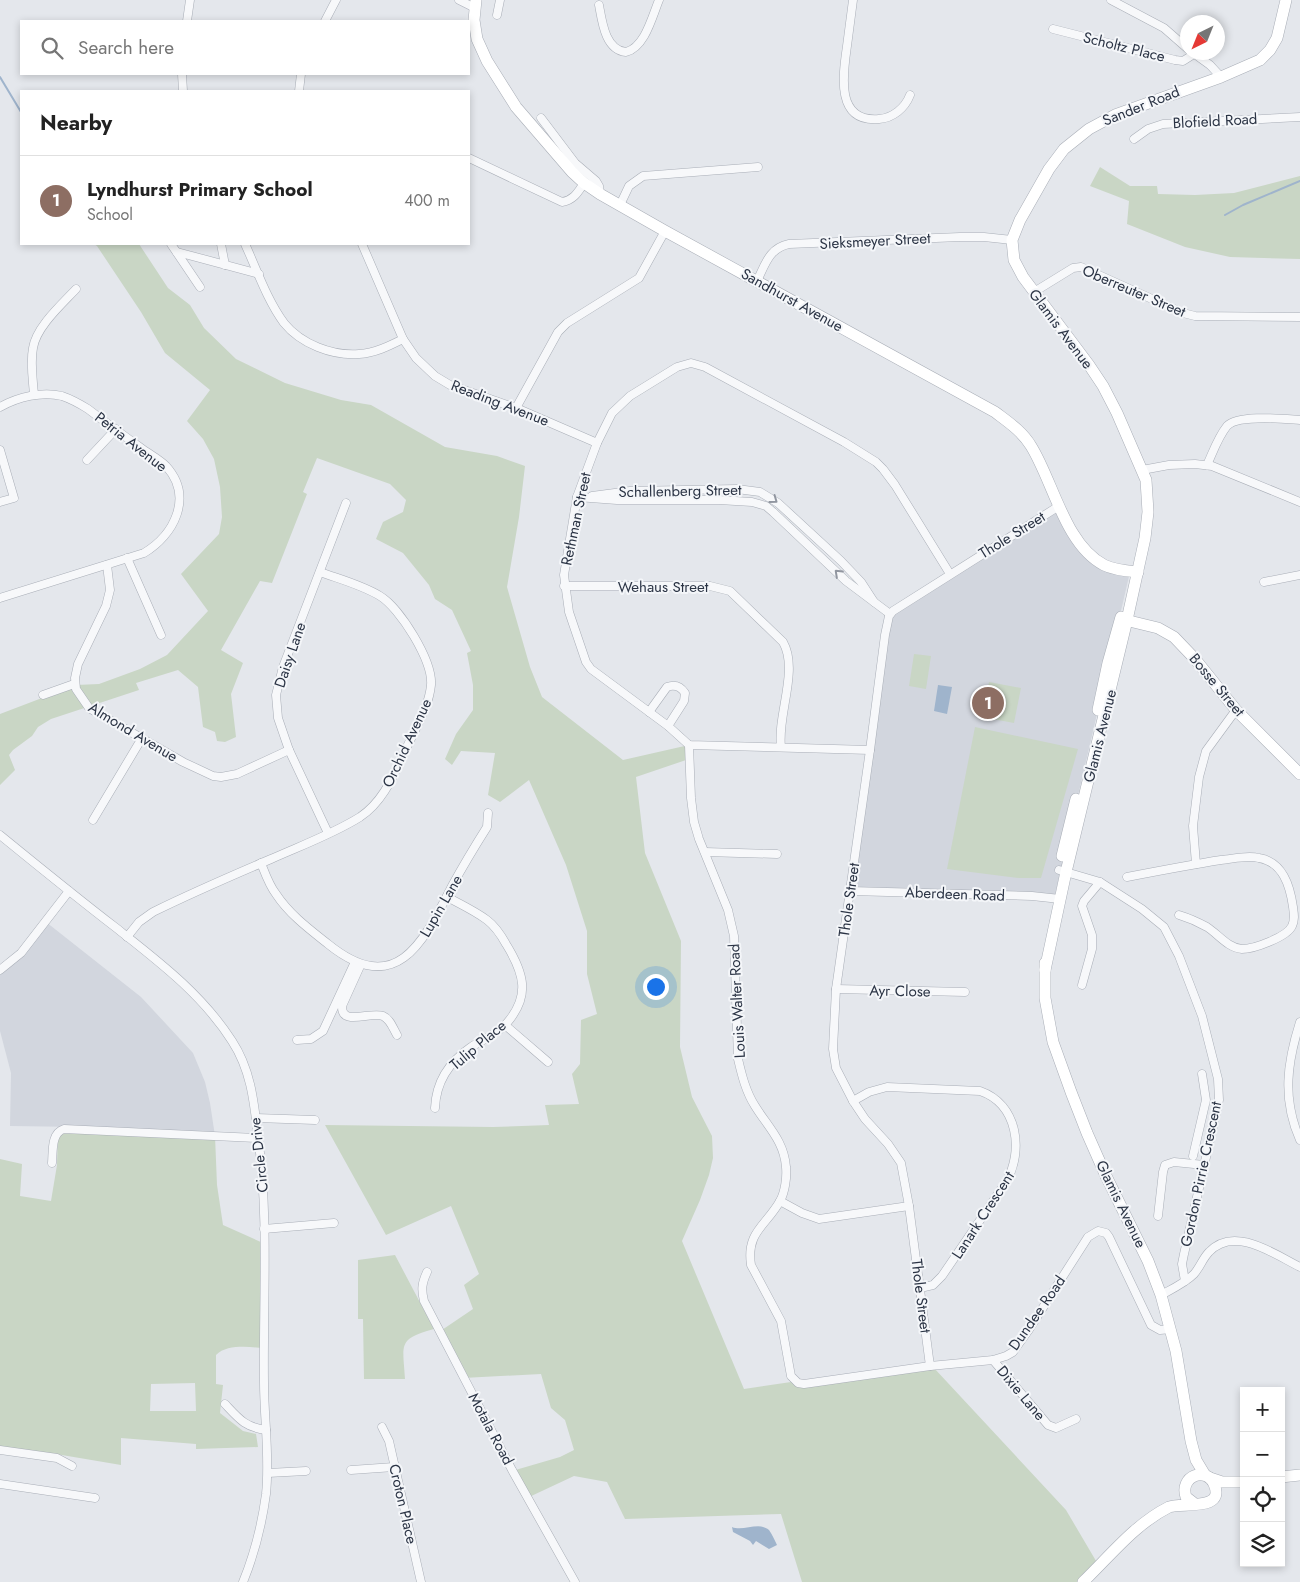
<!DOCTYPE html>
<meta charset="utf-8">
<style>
:root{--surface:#fff;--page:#f2f2f2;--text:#222;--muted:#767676;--line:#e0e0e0;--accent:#d1495b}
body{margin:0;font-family:Jost,sans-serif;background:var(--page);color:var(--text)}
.controls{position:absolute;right:15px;bottom:15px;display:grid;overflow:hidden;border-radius:0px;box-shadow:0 2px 8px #0003}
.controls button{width:45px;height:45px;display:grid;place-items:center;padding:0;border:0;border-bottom:1px solid var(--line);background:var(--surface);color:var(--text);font:25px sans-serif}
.compass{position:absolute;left:1180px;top:15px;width:45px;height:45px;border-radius:50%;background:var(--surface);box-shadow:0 2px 8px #0003;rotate:223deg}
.you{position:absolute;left:655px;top:986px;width:18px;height:18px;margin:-12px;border:4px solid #fff;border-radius:50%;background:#1a73e8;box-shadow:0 0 0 8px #1a73e833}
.badge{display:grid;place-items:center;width:32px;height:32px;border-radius:50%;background:var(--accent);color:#fff;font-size:16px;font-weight:700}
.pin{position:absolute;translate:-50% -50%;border:2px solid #fff;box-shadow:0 1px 5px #0006}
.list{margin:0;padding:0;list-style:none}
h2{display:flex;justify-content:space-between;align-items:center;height:65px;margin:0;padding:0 20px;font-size:21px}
h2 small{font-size:16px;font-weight:400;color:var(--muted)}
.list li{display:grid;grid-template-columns:32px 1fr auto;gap:15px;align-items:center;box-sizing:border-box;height:90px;padding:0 20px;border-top:1px solid var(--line)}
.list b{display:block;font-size:19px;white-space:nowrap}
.list p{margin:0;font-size:16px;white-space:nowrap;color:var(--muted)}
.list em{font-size:16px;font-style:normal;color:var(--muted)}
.icon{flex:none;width:28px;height:28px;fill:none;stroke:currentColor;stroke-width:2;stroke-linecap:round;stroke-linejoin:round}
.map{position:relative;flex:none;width:1300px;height:1582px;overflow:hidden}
.search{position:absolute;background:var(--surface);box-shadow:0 2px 8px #0003;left:20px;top:20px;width:450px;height:55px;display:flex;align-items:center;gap:12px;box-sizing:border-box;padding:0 18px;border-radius:0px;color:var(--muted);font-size:19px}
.panel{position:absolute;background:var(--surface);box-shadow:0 2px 8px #0003;left:20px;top:90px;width:450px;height:155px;border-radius:0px}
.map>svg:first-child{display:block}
.built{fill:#d2d6de}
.green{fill:#c9d6c5;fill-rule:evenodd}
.water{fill:#9fb4cc}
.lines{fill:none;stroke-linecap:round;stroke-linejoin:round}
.stream{stroke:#9fb4cc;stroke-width:2}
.street-casing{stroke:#a9aeb7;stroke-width:9}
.secondary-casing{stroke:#a9aeb7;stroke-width:12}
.street{stroke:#f7f8fa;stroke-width:8}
.secondary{stroke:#fff;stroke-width:11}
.oneway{stroke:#9196a0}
.labels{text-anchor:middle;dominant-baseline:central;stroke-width:4;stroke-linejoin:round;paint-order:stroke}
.street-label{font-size:15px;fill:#2b3445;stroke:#f4f6f9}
</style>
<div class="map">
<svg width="1300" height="1582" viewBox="0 0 1300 1582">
<rect width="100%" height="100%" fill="#e4e7ec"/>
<g class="built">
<path d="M1054,508l40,51 36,13 -76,327 -203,-8 40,-276z"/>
<path d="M46,922l95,75 52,56 12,29 5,21 5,33 -134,-9 -71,-1 1,-53 -11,-42v-61z"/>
</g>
<g class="green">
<path d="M1100,167l30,19h27l1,8 37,1 39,-2 66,-17v83l-70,-2 -45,-10 -58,-23 2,-23 -39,-15z"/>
<path d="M94,244h45l29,44 22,17 14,23 32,31 49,24 56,17 30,5 74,42 52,9 28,10 -6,51 -12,70 23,80 12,30 81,63 66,-15v14l-53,18 9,76 36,88 -1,106 12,50 20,39 1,22 -4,17 -9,25 -18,41 62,148 47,-7 143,-14 132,142 33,56 -17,16h-280l-21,-68 -156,5 -18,-37 -33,-6 -47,22 -15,-27 48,-14 14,-7 -9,-30 -14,-12 -10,-34 -78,4 -24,-46 34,-23 -9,-24 15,-11 -28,-68 -65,29 -61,-110 168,2 56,-2 -4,-20 34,-1 -7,-30 8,-10 1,-44 16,-6 -10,-40v-43l-21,-66 -37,-85 -29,22 -12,-7 7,-42 -34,-2 -9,14 -7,-6 11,-25 17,-24v-25l-6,-32 4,-2 -19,-41 -17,-11 -6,-14 -26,-32 -27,-14 7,-17 20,-10 3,-12 -16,-16 -73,-26 -14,34 4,2 -35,89 -12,-2 -39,69 22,13 -12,31 5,43 -11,5 -8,-1 -2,-9 -12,-5 -5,-40 -20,-17 -42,13 3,7 -88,29 -13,8 -6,9 -19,14 -4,5 6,15 -15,15v-71l76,-29 23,-1 41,-15 27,-14 41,-44 -27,-37 38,-40 3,-17 -2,-30 -6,-28 -11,-20 -16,-18 23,-31 -45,-37 -24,-41 -44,-66z"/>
<path d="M914,654l17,2 -5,33 -17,-3z"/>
<path d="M989,682l32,6 -7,35 -32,-6z"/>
<path d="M975,727l103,22 -37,129h-22l-72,-9z"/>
<path d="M58,1127l157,9 2,49 6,40 40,18 1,105c-15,-1 -37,-4 -48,7v29l7,1 -3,28 23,18 13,3 2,13 -62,2v-5l-75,-6v27l-71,-12 -50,-6v-288l22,5 -2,32 31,5 6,-36zM195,1383l1,28h-46l1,-27z"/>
<path d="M395,1255l39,74c-37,10 -31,15 -29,50h-41l-1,-60h-5v-59z"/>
</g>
<g class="water">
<path d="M938,685l14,2 -5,27 -13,-3z"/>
<path d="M732,1527c11,5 27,-6 37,3 3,4 6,11 8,15l-8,4 -13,-8 -3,4 -3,-4 -17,-9z"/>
</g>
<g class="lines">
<g class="stream">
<path d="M0,77l21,35"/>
<path d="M1225,215l18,-10 57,-24"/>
</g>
<defs>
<g id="street">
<path d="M459,0l16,8"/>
<path d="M853,0c-2,15 -4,31 -6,46 -4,28 -12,77 32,73 14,-1 26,-11 31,-24"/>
<path d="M1111,0l53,28 24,21"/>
<path d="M599,5c3,16 6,45 27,47 19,-5 26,-35 33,-52"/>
<path d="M497,15l3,-15"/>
<path d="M187,21l3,-21"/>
<path d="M325,21l11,-21"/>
<path d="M1053,29l122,31 8,1 11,-7"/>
<path d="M1192,52l18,13 11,12"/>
<path d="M182,74l1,17"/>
<path d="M299,91l2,-17"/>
<path d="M541,118l34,45 21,18 3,5 1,8"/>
<path d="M1134,139l14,-10 15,-5 137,-7"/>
<path d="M469,158l93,44c12,-2 16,-10 22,-19"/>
<path d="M620,205l9,-19 14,-10 115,-9"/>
<path d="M171,244l29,43"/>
<path d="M221,244l4,21"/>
<path d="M245,244c12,26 22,56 39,79 17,21 48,33 75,31 16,-1 30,-8 44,-15"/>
<path d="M362,244l41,95 13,19 19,18 15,9 66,23 81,35"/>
<path d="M177,252l82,22"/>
<path d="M757,281c8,-16 12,-33 32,-37l171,-7h24l28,3"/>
<path d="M1034,292l39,-24 8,-1 102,46 12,3 105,1"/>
<path d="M34,395c-1,-15 -4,-32 -1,-47 3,-21 29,-44 43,-59"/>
<path d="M0,407c18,-10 42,-16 62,-11 9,3 18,8 26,13 17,13 35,26 53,39 8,6 18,11 25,18 28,31 8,69 -22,87l-144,45"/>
<path d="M516,408l42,-76 9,-9 72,-45 26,-47"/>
<path d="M0,450l14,48 -14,4"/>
<path d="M87,460l29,-31"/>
<path d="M1207,465c6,-13 11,-28 20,-39 11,-12 57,-7 73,-6"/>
<path d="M1142,470l27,-5 26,-1 17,2 88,36"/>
<path d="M592,496l38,-5 107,-2 23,3 18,11 63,58 20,21 13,20"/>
<path d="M577,497l40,3h102l33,2 14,4 7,6 73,69 44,33"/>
<path d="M127,558l34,77"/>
<path d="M107,565l3,25 -4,16 -28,58 -3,14 1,11 13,19 94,54 30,14 8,1 16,-3 52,-24"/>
<path d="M1264,582l36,-7"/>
<path d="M564,586h146l20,5 53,51c16,28 -6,73 -2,105"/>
<path d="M43,695l31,-11"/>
<path d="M649,712l18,-25c8,-3 14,0 18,6l-1,8 -16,25"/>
<path d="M689,745l2,53 3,24 5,17 29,71 6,26 4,123c4,17 8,33 17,47 13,21 29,35 31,61 1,10 -1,25 -6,34 -14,25 -34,31 -29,64l30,56 10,55 7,7 6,1 126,-18 63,-6 13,-4 7,-4 15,-21 60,-94 10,-6 8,2 3,4 42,88 9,5 11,-1"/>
<path d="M870,750l-181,-5 -21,-19 -77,-57 -5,-7 -17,-50 -5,-37 13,-78 20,-54 15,-30 18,-17 47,-29 14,-4 14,4 139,75 32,20 7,7 12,16 55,89"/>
<path d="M93,820l49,-82"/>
<path d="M328,833l-39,-83 -11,-32 -2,-23 7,-28 63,-164"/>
<path d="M0,835c38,31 76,62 115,92 43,34 87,67 117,114 19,29 22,61 26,95 11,81 5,164 6,246 0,37 6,75 2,112 -4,30 -12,61 -23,88"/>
<path d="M705,852l72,2"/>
<path d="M261,863c4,10 8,22 15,31 13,20 33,35 52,50 68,55 95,-1 124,-58 11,-20 23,-40 35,-59l1,-14"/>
<path d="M1196,864l-3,-38 6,-49 7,-26 30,-41"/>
<path d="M1059,870l41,12 42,27 22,18 15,29 23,60 16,63 1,21 -35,154 -2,10 3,17"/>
<path d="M1127,877c31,-6 62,-12 94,-17 12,-1 26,-5 38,-2 24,4 31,28 34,49 1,7 2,13 -1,19 -5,11 -38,23 -50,23 -14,-1 -24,-15 -35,-22 -9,-5 -18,-9 -28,-12"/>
<path d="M850,891l182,5 28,3"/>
<path d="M127,937l12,-15 14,-10c39,-19 78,-36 118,-53 29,-13 62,-25 89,-42 24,-16 34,-43 46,-68 9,-20 23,-42 25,-64 2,-24 -31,-77 -51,-89 -18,-11 -41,-17 -60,-24"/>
<path d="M361,964l-19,42c-1,21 29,5 41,10 7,3 10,12 14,19"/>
<path d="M0,970l21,-17 48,-62"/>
<path d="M1082,985l10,-36v-14l-10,-29 2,-5 16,-19"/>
<path d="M836,989l129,3"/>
<path d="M1300,1022c-13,41 -18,77 0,118"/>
<path d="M505,1025l43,37"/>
<path d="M297,1040l14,-1 12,-8 32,-69"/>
<path d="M853,1101l16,-9 18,-5 93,4c38,13 44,60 26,91l-64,94 -9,9 -13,3"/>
<path d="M435,1108c1,-26 14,-46 36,-61 11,-7 25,-12 35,-23 25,-28 18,-51 0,-80 -5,-9 -11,-18 -19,-24 -12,-9 -27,-16 -40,-23"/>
<path d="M256,1118l59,2"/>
<path d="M1193,1156l13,-56 -4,-26"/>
<path d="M52,1163c1,-12 -1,-30 12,-34l194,9"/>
<path d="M780,1201l22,12 17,6 90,-13"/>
<path d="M1158,1216l5,-44 2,-7 9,-3 30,3"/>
<path d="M264,1229l70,-6"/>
<path d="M427,1272c-5,11 -6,17 -3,29l88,169 63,112"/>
<path d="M1161,1295c11,-6 24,-12 33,-21 6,-7 9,-16 15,-22 25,-27 65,2 91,15"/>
<path d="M993,1360l55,65 8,3 20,-9"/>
<path d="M930,1366l-21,-160 -8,-43 -13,-19 -23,-25 -12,-18 -17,-33 -3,-19 3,-60 34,-239 15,-115 4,-19 4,-5 166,-105"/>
<path d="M225,1404c14,15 20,23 41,26"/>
<path d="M382,1427l7,14 32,141"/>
<path d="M0,1450l57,8 15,8"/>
<path d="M351,1470l43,-3"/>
<path d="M268,1473l38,-2"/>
<path d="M0,1484l95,14"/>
</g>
<g id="secondary">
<path d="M476,0l-2,20 3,19 10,22 29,46 56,65 12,11 16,11 65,37 330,181c13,10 27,19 36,34 22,35 34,99 73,119 10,5 23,6 34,7"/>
<path d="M1121,619l37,9 16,9 21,22 41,51 64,64"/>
<path d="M1098,710l10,-47 13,-46"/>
<path d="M1062,856l14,-57"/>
<path d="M1045,963v35l8,44 18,50 16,41 19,43 42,85 13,34 15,56 15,90 5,19 9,15"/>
<path d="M1045,970l21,-98 61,-252 18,-82 3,-26 -2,-32 -29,-67 -14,-27 -14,-21 -66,-88 -9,-17 -2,-20 8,-20 29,-51 15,-20 25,-20 26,-14 106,-38 39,-17 10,-10 7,-12 9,-38"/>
<path d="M1281,1477l19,-2"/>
<path d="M1210,1478l12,4h22"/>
<path d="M1083,1582c27,-26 52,-58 86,-75 12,-5 57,5 45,-23 -8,-18 -35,-8 -28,13l9,7"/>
</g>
</defs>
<use href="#street" class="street-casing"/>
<use href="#secondary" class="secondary-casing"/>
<use href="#street" class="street"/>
<use href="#secondary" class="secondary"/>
</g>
<defs><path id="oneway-chevron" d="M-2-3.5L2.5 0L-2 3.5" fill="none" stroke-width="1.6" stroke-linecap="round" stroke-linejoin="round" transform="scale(1.25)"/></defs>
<g class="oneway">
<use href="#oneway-chevron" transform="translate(774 500) rotate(36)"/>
<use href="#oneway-chevron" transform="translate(838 573) rotate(-137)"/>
</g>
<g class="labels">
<g class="street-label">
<text transform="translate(1124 47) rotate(14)">Scholtz Place</text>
<text transform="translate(1141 106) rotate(-22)">Sander Road</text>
<text transform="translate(1215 121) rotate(-3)">Blofield Road</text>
<text transform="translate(875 241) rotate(-3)">Sieksmeyer Street</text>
<text transform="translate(1134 291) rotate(23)">Oberreuter Street</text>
<text transform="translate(792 300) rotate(29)">Sandhurst Avenue</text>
<text transform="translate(1061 329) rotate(53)">Glamis Avenue</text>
<text transform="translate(500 403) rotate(21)">Reading Avenue</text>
<text transform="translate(131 442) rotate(38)">Petria Avenue</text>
<text transform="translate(680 491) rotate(-1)">Schallenberg Street</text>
<text transform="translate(576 519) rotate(-78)">Rethman Street</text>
<text transform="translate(1012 535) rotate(-32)">Thole Street</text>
<text x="663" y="587">Wehaus Street</text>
<text transform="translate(290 655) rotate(-71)">Daisy Lane</text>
<text transform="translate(1217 685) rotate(50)">Bosse Street</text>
<text transform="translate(133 732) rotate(31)">Almond Avenue</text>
<text transform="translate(1100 736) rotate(-76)">Glamis Avenue</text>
<text transform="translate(407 743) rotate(-65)">Orchid Avenue</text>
<text transform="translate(955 894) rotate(2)">Aberdeen Road</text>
<text transform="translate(849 900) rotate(-82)">Thole Street</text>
<text transform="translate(441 906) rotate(-60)">Lupin Lane</text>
<text transform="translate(900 991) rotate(1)">Ayr Close</text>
<text transform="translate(737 1001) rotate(-93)">Louis Walter Road</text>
<text transform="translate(478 1045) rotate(-40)">Tulip Place</text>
<text transform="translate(259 1155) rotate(-96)">Circle Drive</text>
<text transform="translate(1201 1174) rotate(-78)">Gordon Pirrie Crescent</text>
<text transform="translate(1121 1204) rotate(64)">Glamis Avenue</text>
<text transform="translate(983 1215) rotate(-57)">Lanark Crescent</text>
<text transform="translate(921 1296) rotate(83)">Thole Street</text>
<text transform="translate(1037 1313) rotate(-55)">Dundee Road</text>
<text transform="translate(1021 1393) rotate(50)">Dixie Lane</text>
<text transform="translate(491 1429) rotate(62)">Motala Road</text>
<text transform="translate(403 1504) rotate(77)">Croton Place</text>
</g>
</g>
</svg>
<div class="controls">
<button>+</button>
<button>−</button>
<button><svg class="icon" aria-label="locate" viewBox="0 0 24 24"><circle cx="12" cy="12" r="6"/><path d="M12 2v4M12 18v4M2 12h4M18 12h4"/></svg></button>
<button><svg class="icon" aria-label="layers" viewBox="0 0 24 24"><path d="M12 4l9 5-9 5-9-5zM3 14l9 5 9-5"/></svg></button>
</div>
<svg class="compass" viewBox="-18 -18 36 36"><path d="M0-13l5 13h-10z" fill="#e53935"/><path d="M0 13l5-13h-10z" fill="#767676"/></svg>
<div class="you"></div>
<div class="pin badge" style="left:988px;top:703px;background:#8d6e63">1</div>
<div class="search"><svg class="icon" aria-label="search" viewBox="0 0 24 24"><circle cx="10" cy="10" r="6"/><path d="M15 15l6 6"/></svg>Search here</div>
<section class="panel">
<h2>Nearby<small></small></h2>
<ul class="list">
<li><span class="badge" style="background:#8d6e63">1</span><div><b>Lyndhurst Primary School</b><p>School</p></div><em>400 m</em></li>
</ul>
</section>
</div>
